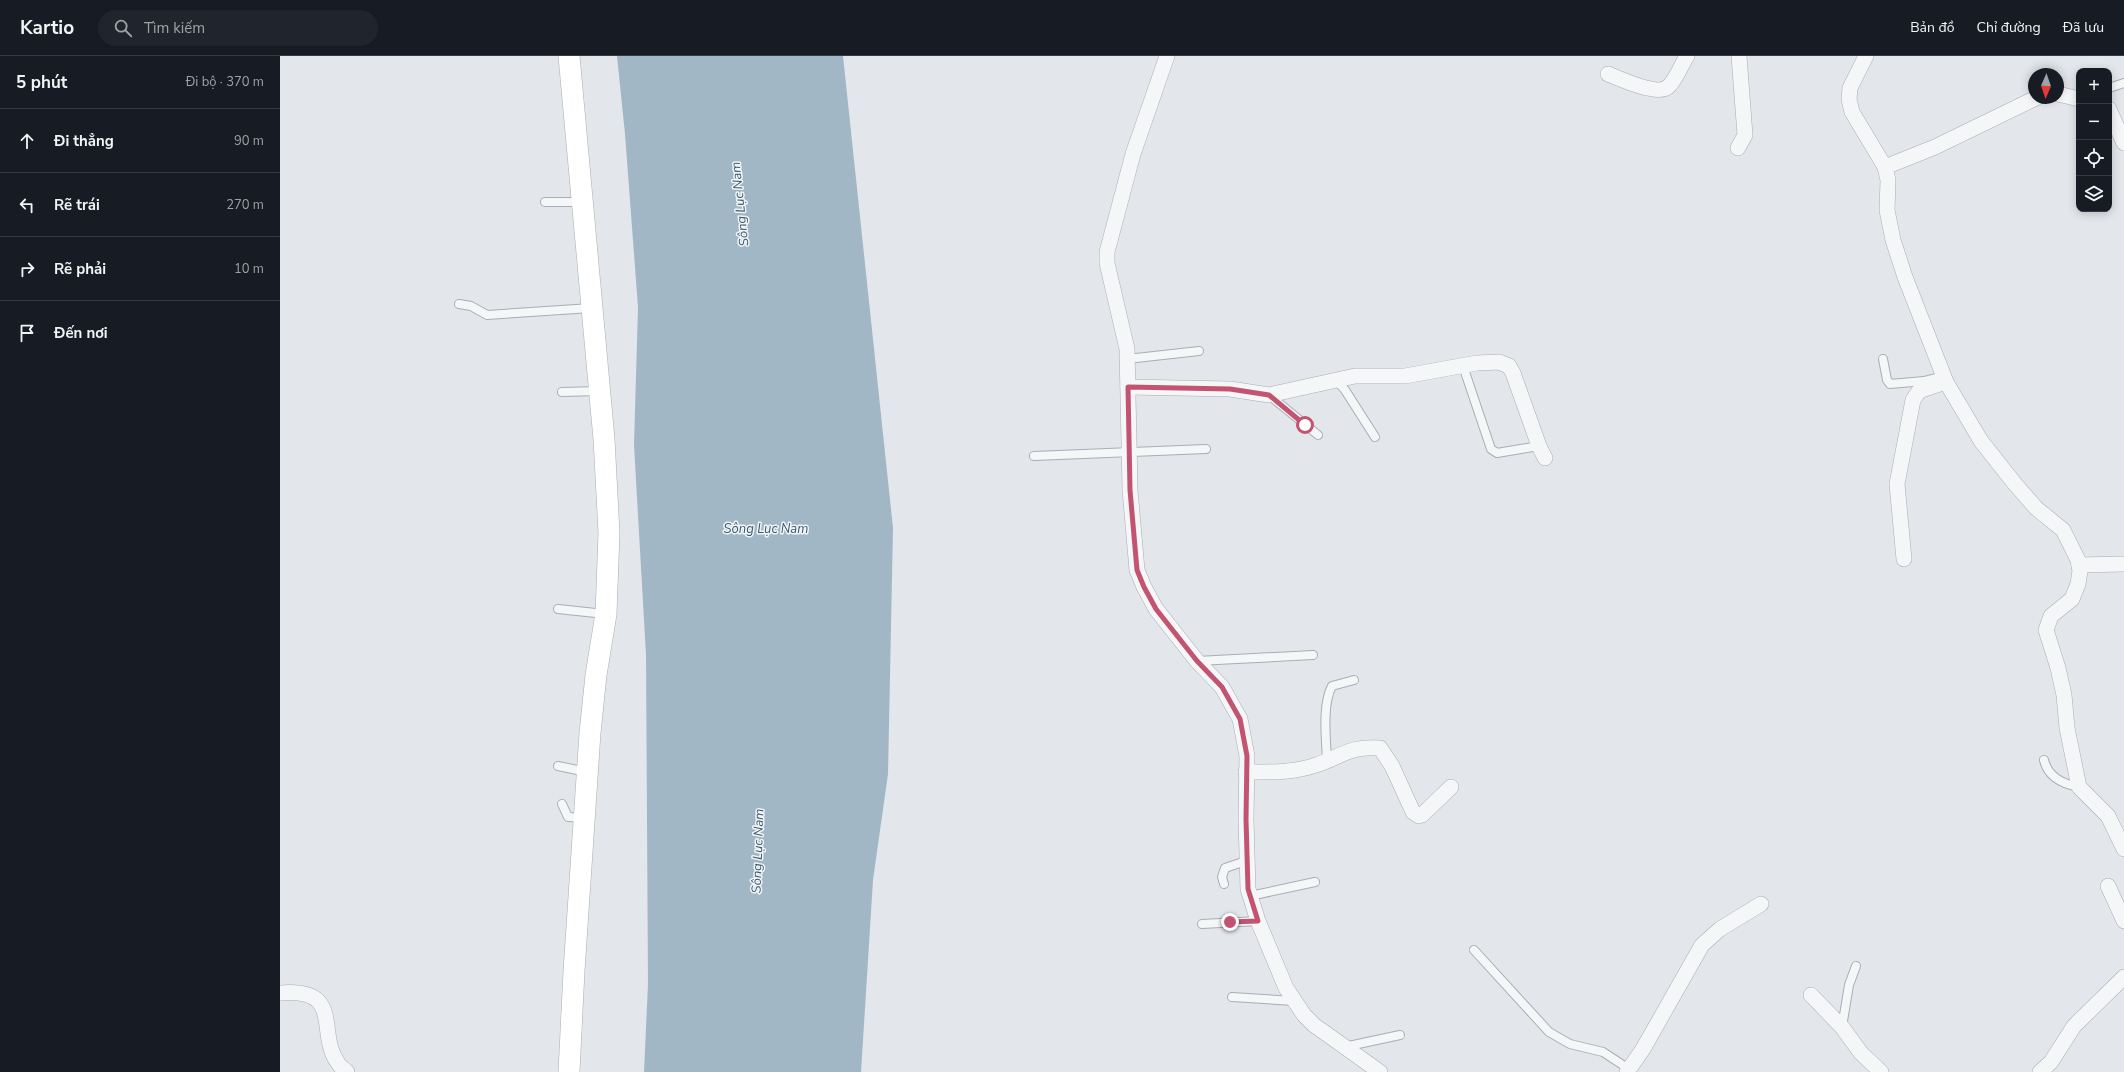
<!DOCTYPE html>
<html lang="vi">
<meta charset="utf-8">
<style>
:root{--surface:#171b24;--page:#20242c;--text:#f1f3f6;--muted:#9ea1a6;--line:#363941}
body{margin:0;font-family:"Nunito Sans",sans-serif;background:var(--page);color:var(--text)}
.controls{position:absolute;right:12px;top:12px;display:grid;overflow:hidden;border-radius:8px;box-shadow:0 2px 10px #0003}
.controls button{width:36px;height:36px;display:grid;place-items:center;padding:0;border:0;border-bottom:1px solid var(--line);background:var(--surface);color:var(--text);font:20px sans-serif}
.compass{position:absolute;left:1748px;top:12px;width:36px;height:36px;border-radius:50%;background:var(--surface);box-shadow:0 2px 10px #0003;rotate:182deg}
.stop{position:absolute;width:12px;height:12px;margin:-9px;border:3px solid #c25471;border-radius:50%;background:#fff}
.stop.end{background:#c25471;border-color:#fff;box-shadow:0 1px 4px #0008}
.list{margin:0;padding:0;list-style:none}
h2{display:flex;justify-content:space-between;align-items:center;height:52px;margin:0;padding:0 16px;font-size:17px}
h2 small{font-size:13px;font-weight:400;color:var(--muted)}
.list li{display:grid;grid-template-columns:26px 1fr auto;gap:12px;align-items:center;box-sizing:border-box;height:64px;padding:0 16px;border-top:1px solid var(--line)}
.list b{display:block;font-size:15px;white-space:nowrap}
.list em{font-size:13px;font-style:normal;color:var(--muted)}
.icon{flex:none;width:22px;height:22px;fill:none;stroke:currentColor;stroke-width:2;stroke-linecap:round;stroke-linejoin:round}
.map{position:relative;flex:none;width:1844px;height:1016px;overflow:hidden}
header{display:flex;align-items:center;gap:24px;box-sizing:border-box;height:56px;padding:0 20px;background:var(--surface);border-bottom:1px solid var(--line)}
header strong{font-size:19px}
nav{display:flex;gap:22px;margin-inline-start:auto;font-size:14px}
.search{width:280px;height:36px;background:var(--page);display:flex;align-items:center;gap:10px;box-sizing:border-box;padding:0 14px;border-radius:22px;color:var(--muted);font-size:15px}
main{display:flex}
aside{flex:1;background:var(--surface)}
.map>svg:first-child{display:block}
.water{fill:#a1b7c6}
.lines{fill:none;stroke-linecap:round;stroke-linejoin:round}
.lane-casing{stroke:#a8aeb4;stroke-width:10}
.street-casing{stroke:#a8aeb4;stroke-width:16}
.secondary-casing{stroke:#a8aeb4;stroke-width:22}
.lane{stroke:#f5f6f8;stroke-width:8}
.street{stroke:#f5f6f8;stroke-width:15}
.secondary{stroke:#fff;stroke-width:21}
.route{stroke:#c25471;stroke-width:5}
.labels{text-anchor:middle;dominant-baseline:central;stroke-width:3;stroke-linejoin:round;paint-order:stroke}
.water-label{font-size:13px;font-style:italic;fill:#3a5870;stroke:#f2f5f7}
</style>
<header>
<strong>Kartio</strong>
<div class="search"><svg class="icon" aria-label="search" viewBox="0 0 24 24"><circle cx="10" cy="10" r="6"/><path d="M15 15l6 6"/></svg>Tìm kiếm</div>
<nav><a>Bản đồ</a><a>Chỉ đường</a><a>Đã lưu</a></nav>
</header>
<main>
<aside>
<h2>5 phút<small>Đi bộ · 370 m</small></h2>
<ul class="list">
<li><svg class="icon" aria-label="ahead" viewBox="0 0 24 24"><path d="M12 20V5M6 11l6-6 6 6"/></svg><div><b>Đi thẳng</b></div><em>90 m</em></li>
<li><svg class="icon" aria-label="left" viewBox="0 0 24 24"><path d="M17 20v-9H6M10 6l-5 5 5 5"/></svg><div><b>Rẽ trái</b></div><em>270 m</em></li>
<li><svg class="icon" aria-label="right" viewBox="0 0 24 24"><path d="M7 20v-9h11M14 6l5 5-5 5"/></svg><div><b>Rẽ phải</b></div><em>10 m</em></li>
<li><svg class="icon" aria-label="arrive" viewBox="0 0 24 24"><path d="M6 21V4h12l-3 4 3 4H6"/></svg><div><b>Đến nơi</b></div></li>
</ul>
</aside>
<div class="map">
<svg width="1844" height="1016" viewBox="0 0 1844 1016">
<rect width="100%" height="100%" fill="#e3e6ea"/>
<path class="water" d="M337,0h226l50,472 -5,246 -15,106 -12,192h-217l4,-88 -2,-329 -12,-210 4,-138 -13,-173z"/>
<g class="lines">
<defs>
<g id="lane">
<path d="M1829,32l15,-5"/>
<path d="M265,146h36"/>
<path d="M179,248l12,2 16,9 104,-7"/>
<path d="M847,303l72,-8"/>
<path d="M1603,303l4,21 3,4 34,-3 19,-5"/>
<path d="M1183,310l28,83 6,4 42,-7"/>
<path d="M1056,324l9,10 30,47"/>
<path d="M282,336l37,-1"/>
<path d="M989,339l49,40"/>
<path d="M754,400l172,-7"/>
<path d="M278,553l47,5"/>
<path d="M917,605l116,-6"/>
<path d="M1047,704c-1,-21 -5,-56 5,-74l22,-6"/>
<path d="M1764,704c4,17 18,24 35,27"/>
<path d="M278,710l29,6"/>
<path d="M282,748l6,13 16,1"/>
<path d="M944,828l-2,-7 3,-9 21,-7"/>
<path d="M970,840l65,-14"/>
<path d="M922,868l56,-3"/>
<path d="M1194,894l75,82 21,12 33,8 26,17"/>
<path d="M952,941l62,4"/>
<path d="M1562,971l7,-42 7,-19"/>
<path d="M1064,991l56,-12"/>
</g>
<g id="street">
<path d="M887,0l-34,98 -26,98v11l20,86 3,141 7,80 7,17 12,22 41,52 25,26 18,32 7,37 -1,63 2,70 10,32 28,67 18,27 10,10 66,47"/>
<path d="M1586,0l-16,32 -1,11 3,13 33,55 3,13 -1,30 6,30 12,37 41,105 35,59 34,43 21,24 27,22 15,30 2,11 -2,13 -6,15 -21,17 -5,14 12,38 6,27 3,33 12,59 29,29 16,33"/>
<path d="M1328,18c12,5 51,23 61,12 8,-8 12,-21 18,-30"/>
<path d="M1778,38l21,5"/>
<path d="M1829,53l15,34"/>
<path d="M1458,92l7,-13 -6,-79"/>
<path d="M1605,111l50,-20 101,-49"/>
<path d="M848,331l102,2 39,6 86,-19h50l72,-13 22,-1 10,4 4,7 26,73 6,12"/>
<path d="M1624,503l-7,-75 16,-84 6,-9 27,-9"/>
<path d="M1799,509l45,-1"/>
<path d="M966,716c23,0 47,1 70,-7 27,-9 32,-19 64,-17l12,18 21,46 6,4 3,-1 29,-28"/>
<path d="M1828,830l16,35"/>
<path d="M0,937c65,-6 36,41 58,70 2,4 6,6 9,9"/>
<path d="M1531,939l31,32 19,26 20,19"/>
<path d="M1347,1016l16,-23 59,-104 18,-16 41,-25"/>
<path d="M1760,1016l11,-10 23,-36 50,-49"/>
</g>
<path id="secondary" d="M289,1016l5,-101 16,-238 6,-58 10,-61 3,-81 -5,-94 -35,-383"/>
</defs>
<use href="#lane" class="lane-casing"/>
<use href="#street" class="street-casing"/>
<use href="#secondary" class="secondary-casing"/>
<use href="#lane" class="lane"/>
<use href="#street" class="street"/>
<use href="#secondary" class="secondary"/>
</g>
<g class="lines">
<path class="route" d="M950,866l28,-1 -10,-32 -2,-70 1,-63 -7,-37 -18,-32 -25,-26 -41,-52 -12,-22 -7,-17 -7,-80 -2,-103 102,2 39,6 36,30"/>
</g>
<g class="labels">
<g class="water-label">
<text transform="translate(460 148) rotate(-96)">Sông Lục Nam</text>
<text x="486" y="473">Sông Lục Nam</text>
<text transform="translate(478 795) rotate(-88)">Sông Lục Nam</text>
</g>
</g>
</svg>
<div class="controls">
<button>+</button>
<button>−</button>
<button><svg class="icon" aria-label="locate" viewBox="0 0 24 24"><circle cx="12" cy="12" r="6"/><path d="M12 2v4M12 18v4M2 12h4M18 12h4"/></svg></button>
<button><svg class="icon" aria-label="layers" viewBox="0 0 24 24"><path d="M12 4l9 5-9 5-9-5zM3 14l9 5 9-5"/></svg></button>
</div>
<svg class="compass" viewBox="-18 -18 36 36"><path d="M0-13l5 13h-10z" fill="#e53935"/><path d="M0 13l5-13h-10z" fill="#9ea1a6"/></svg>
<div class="stop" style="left:1025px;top:369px"></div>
<div class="stop end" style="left:950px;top:866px"></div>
</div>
</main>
